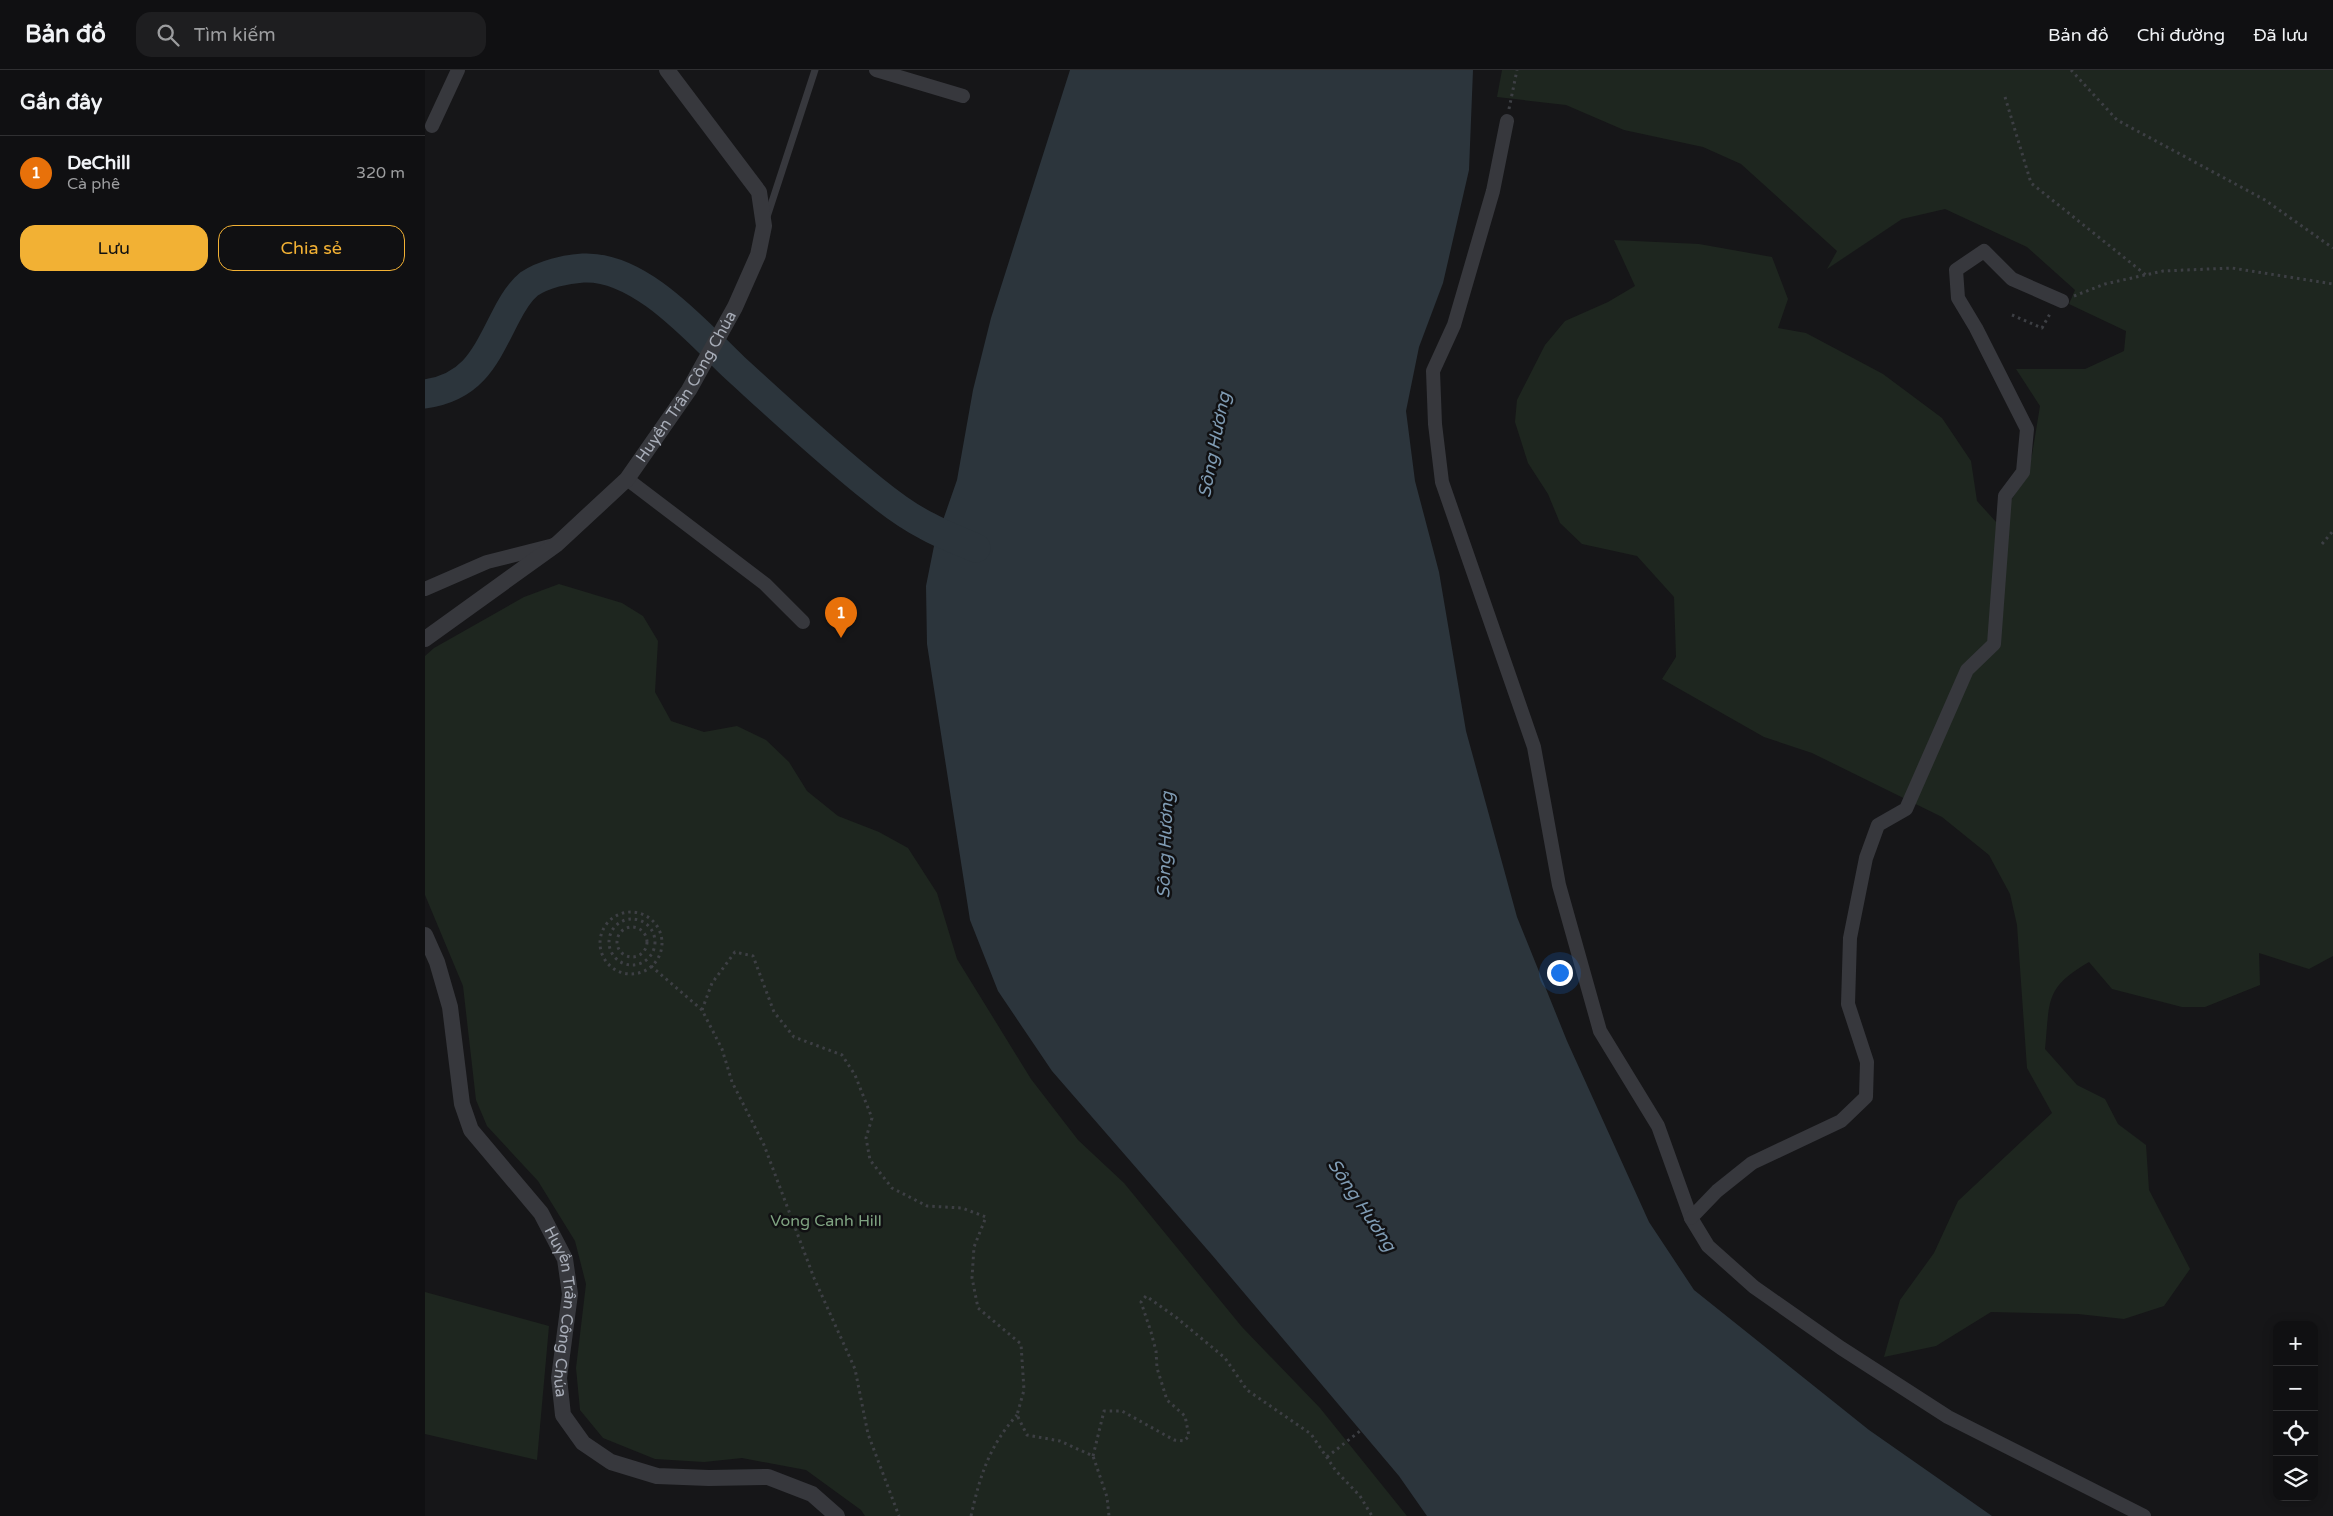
<!DOCTYPE html>
<html lang="vi">
<meta charset="utf-8">
<style>
:root{--surface:#101012;--page:#1e1e20;--text:#f1f3f6;--muted:#9c9d9f;--line:#303032;--accent:#f2b134}
body{margin:0;font-family:"Varela Round",sans-serif;background:var(--page);color:var(--text)}
.controls{position:absolute;right:15px;bottom:15px;display:grid;overflow:hidden;border-radius:10px;box-shadow:0 2px 12px #0003}
.controls button{width:45px;height:45px;display:grid;place-items:center;padding:0;border:0;border-bottom:1px solid var(--line);background:var(--surface);color:var(--text);font:25px sans-serif}
.you{position:absolute;left:1134px;top:902px;width:18px;height:18px;margin:-12px;border:4px solid #fff;border-radius:50%;background:#1a73e8;box-shadow:0 0 0 8px #1a73e833}
.badge{display:grid;place-items:center;width:32px;height:32px;border-radius:50%;background:var(--accent);color:#fff;font-size:16px;font-weight:700}
.pin{position:absolute;translate:-50% -41px;filter:drop-shadow(0 1px 2px #0008)}
.pin::after{content:'';position:absolute;top:26px;width:18px;height:15px;background:inherit;clip-path:polygon(0 0,100% 0,50% 100%)}
.list{margin:0;padding:0;list-style:none}
h2{display:flex;justify-content:space-between;align-items:center;height:65px;margin:0;padding:0 20px;font-size:21px}
h2 small{font-size:16px;font-weight:400;color:var(--muted)}
.list li{display:grid;grid-template-columns:32px 1fr auto;gap:15px;align-items:center;box-sizing:border-box;height:75px;padding:0 20px;border-top:1px solid var(--line)}
.list b{display:block;font-size:19px;white-space:nowrap}
.list p{margin:0;font-size:16px;white-space:nowrap;color:var(--muted)}
.list em{font-size:16px;font-style:normal;color:var(--muted)}
.actions{display:flex;gap:10px;padding:15px 20px}
.actions a{flex:1;padding:11px 0;border:1px solid var(--accent);border-radius:15px;text-align:center;font-size:18px;color:var(--accent)}
.actions .main{background:var(--accent);color:#111}
.icon{flex:none;width:28px;height:28px;fill:none;stroke:currentColor;stroke-width:2;stroke-linecap:round;stroke-linejoin:round}
.map{position:relative;flex:none;width:1908px;height:1446px;overflow:hidden}
header{display:flex;align-items:center;gap:30px;box-sizing:border-box;height:70px;padding:0 25px;background:var(--surface);border-bottom:1px solid var(--line)}
header strong{font-size:24px}
nav{display:flex;gap:28px;margin-inline-start:auto;font-size:18px}
.search{width:350px;height:45px;background:var(--page);display:flex;align-items:center;gap:12px;box-sizing:border-box;padding:0 18px;border-radius:15px;color:var(--muted);font-size:19px}
main{display:flex}
aside{flex:1;background:var(--surface)}
.map>svg:first-child{display:block}
.green{fill:#1e261f}
.water{fill:#2c353c}
.lines{fill:none;stroke-linecap:round;stroke-linejoin:round}
.river{stroke:#2c353c;stroke-width:29}
.path{stroke:#3d3f44;stroke-width:3;stroke-dasharray:2.5 4;stroke-linecap:butt}
.service{stroke:#37383d;stroke-width:7}
.minor{stroke:#37383d;stroke-width:14}
.tertiary{stroke:#37383d;stroke-width:16}
.labels{text-anchor:middle;dominant-baseline:central;stroke-width:5;stroke-linejoin:round;paint-order:stroke}
.street-label{font-size:16px;fill:#a8adb8;stroke:#111113}
.park-label{font-size:16px;fill:#7fa381;stroke:#111113}
.water-label{font-size:18px;font-style:italic;fill:#7f9bb3;stroke:#111113}
</style>
<header>
<strong>Bản đồ</strong>
<div class="search"><svg class="icon" aria-label="search" viewBox="0 0 24 24"><circle cx="10" cy="10" r="6"/><path d="M15 15l6 6"/></svg>Tìm kiếm</div>
<nav><a>Bản đồ</a><a>Chỉ đường</a><a>Đã lưu</a></nav>
</header>
<main>
<aside>
<h2>Gần đây<small></small></h2>
<ul class="list">
<li><span class="badge" style="background:#e8710a">1</span><div><b>DeChill</b><p>Cà phê</p></div><em>320 m</em></li>
</ul>
<div class="actions"><a class="main">Lưu</a><a>Chia sẻ</a></div>
</aside>
<div class="map">
<svg width="1908" height="1446" viewBox="0 0 1908 1446">
<rect width="100%" height="100%" fill="#161618"/>
<g class="green">
<path d="M1077,0h831v886l-24,13 -50,-16 1,32 -55,22h-23l-70,-18 -23,-27c-45,26 -39,39 -44,87l32,36 28,14 13,25 28,21 3,45 41,79 -26,37 -40,13 -46,-5 -87,-2 -55,34 -52,11 16,-57 34,-47 24,-52 94,-88 -25,-45 -10,-143 -7,-31 -21,-39 -47,-38 -130,-64 -48,-16 -102,-58 14,-22 -2,-60 -37,-41 -55,-12 -22,-21 -12,-29 -20,-31 -13,-41 2,-22 28,-55 20,-24 43,-19 27,-16 -21,-46 85,4 73,13 16,42 -10,29 28,5 77,41 59,44 29,43 6,40 20,22 28,-45 7,-23 8,-49 -24,-37h69l39,-18 2,-20 -57,-27 6,-14 -48,-43 -82,-38 -43,10 -75,50 10,-18 -96,-87 -38,-17 -79,-17 -58,-25 -69,-8z"/>
<path d="M134,514l63,19 21,13 15,25 -3,51 16,29 33,11 33,-6 29,14 23,22 18,29 31,25 41,16 29,16 29,45 20,66 74,120 47,61 46,43 118,144 78,81 87,108h-542l-4,-6 -55,-40 -64,-12 -38,4 -49,-3 -52,-21 -23,-28 -4,-42 10,-84 -11,-43 -37,-60 -51,-55 -11,-26 -13,-114 -38,-91v-239l9,-8 90,-51z"/>
<path d="M0,1222l124,34 -12,134 -112,-26z"/>
</g>
<path class="water" d="M645,0h403l-4,100 -26,113 -24,64 -13,64 9,70 24,91 27,159 51,186 50,124 82,181 45,68 175,140 123,86h-565l-28,-40 -187,-221 -160,-184 -54,-80 -28,-71 -43,-276 -1,-58 8,-40 23,-66 16,-90 18,-72z"/>
<g class="lines">
<path class="river" d="M0,324c48,-7 60,-37 80,-76 6,-12 14,-26 24,-34 15,-10 37,-15 54,-16 57,-3 114,64 152,100 45,41 91,84 139,122 16,13 35,27 53,36 16,9 33,15 49,22"/>
<g class="path">
<path d="M1646,0l46,50 148,80 68,48"/>
<path d="M1580,27l26,86 115,92"/>
<path d="M1084,39l8,-39"/>
<path d="M1649,226l31,-12 58,-13 69,-3 101,16"/>
<path d="M1587,245l30,13 9,-16"/>
<path d="M1897,474l11,-13"/>
<circle cx="206" cy="873" r="31"/>
<circle cx="207" cy="872" r="23"/>
<circle cx="207" cy="872" r="15"/>
<path d="M226,896l51,44 20,39 10,33 32,63 50,133 41,91 13,65 31,82"/>
<path d="M277,940l10,-27 23,-31 18,4 21,56 20,25 48,18 13,20 17,43 -6,20 4,22 22,28 35,18 35,2 24,9 -12,30 -2,31 6,30 43,36 3,46 -7,25 10,20 33,6 33,15 14,41 2,19"/>
<path d="M668,1386l11,-45h18l52,29 10,1 5,-5 -4,-20 -18,-16 -10,-32 -1,-17 -5,-19 -10,-30 5,-6 31,22 48,40 22,32 64,44 25,37 24,25 12,20"/>
<path d="M902,1387l33,-26"/>
<path d="M546,1446c9,-40 18,-70 46,-101"/>
</g>
<path class="service" d="M342,147l48,-147"/>
<g class="minor">
<path d="M451,0l87,26"/>
<path d="M1082,51l-14,70 -39,134 -21,46 2,53 7,58 92,265 25,138 41,146 58,95 33,92 17,28 46,41 87,61 107,69 196,99"/>
<path d="M7,56l26,-56"/>
<path d="M202,409l138,105 38,38"/>
<path d="M0,519l62,-27 67,-17"/>
<path d="M1266,1148l26,-27 35,-28 89,-42 25,-24 1,-35 -19,-58 2,-66 16,-80 12,-33 28,-16 61,-139 27,-26 11,-148 18,-24 4,-43 -51,-101 -18,-30 -2,-28 28,-19 28,28 50,22"/>
</g>
<g class="tertiary">
<path id="s1" d="M0,569l132,-95 70,-65 62,-89 46,-83 23,-52 6,-29 -5,-34 -92,-122"/>
<path id="s2" d="M0,865l12,27 13,45 12,97 9,26 70,83 24,46 5,35 -11,84 4,37 20,28 28,19 46,14 52,2 59,-1 44,17 25,22"/>
</g>
</g>
<g class="labels">
<g class="street-label">
<text stroke="none"><textPath href="#s1" startOffset="368">Huyền Trân Công Chúa</textPath></text>
<text stroke="none"><textPath href="#s2" startOffset="414">Huyền Trân Công Chúa</textPath></text>
</g>
<g class="park-label">
<text x="401" y="1151">Vong Canh Hill</text>
</g>
<g class="water-label">
<text transform="translate(789 375) rotate(-79)">Sông Hương</text>
<text transform="translate(740 775) rotate(-88)">Sông Hương</text>
<text transform="translate(937 1135) rotate(56)">Sông Hương</text>
</g>
</g>
</svg>
<div class="controls">
<button>+</button>
<button>−</button>
<button><svg class="icon" aria-label="locate" viewBox="0 0 24 24"><circle cx="12" cy="12" r="6"/><path d="M12 2v4M12 18v4M2 12h4M18 12h4"/></svg></button>
<button><svg class="icon" aria-label="layers" viewBox="0 0 24 24"><path d="M12 4l9 5-9 5-9-5zM3 14l9 5 9-5"/></svg></button>
</div>
<div class="you"></div>
<div class="pin badge" style="left:416px;top:568px;background:#e8710a">1</div>
</div>
</main>
